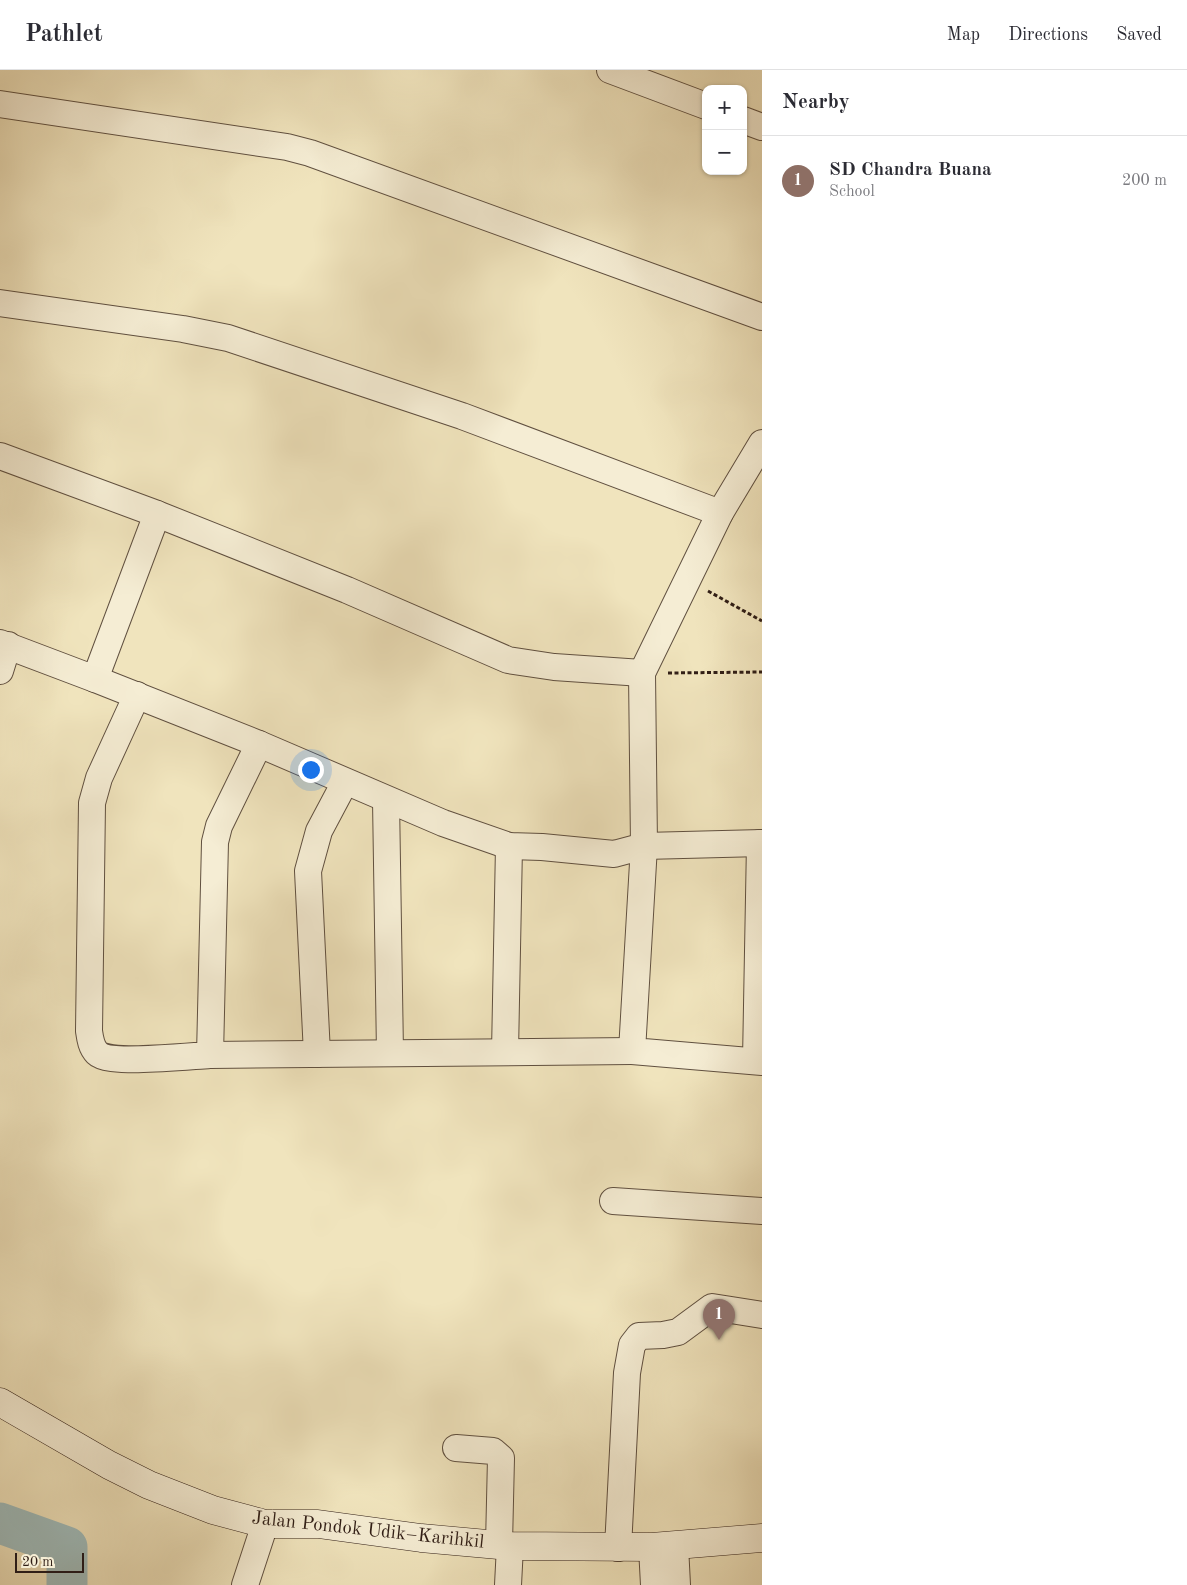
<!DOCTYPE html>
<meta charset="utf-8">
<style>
:root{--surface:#fff;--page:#f2f2f3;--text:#2b2b33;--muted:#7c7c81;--line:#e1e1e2;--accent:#2563eb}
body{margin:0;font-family:"Old Standard TT",serif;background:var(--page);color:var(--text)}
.controls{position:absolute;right:15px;top:15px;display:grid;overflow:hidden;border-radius:10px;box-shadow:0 1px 4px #0004}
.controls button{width:45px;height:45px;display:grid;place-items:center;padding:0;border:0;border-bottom:1px solid var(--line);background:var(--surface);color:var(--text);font:25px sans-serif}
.scale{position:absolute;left:15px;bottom:12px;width:69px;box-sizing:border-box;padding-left:5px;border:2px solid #301e16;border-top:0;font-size:14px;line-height:18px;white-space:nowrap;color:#301e16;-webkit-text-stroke:4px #f5edd4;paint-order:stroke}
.you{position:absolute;left:310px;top:699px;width:18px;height:18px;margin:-12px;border:4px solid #fff;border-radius:50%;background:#1a73e8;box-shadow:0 0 0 8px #1a73e833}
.badge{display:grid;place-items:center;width:32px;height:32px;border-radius:50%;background:var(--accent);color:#fff;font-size:16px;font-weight:700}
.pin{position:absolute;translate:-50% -41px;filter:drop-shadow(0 1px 2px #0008)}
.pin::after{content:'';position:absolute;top:26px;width:18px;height:15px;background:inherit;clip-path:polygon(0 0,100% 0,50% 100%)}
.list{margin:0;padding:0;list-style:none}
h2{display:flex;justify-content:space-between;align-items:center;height:65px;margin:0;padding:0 20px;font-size:21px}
h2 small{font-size:16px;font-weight:400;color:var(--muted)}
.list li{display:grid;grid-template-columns:32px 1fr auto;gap:15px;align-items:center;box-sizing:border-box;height:90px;padding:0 20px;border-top:1px solid var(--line)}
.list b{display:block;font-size:19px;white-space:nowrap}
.list p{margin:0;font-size:16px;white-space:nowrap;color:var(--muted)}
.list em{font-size:16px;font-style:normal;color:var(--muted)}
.map{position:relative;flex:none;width:762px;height:1515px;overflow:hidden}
header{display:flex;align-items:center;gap:30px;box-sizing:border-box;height:70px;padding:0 25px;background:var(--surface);border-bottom:1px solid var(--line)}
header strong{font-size:24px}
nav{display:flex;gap:28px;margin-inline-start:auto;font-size:18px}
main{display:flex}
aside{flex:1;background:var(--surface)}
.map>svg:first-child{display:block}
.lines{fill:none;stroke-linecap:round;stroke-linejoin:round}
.river{stroke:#9fbcbc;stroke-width:41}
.street-casing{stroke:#605040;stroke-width:28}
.secondary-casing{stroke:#301e16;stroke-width:29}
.path{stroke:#301e16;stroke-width:3;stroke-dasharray:4 2.5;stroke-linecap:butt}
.street{stroke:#f5edd4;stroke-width:26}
.secondary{stroke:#f5edd4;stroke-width:28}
.labels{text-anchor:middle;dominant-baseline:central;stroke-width:4;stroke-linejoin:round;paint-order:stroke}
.street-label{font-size:19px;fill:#301e16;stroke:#f5edd4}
</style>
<header>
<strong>Pathlet</strong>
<nav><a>Map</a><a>Directions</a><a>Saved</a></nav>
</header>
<main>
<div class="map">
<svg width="762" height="1515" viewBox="0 0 762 1515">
<rect width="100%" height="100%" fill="#f0e4bd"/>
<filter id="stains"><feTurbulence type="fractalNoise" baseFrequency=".004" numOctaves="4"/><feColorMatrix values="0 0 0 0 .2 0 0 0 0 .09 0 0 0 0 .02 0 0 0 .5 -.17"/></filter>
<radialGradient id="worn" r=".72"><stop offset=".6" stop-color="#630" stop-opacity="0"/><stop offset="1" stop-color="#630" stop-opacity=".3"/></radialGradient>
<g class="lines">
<path class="river" d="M0,1453l67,24v38"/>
<defs>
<g id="street">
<path d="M610,0l96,36"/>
<path d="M0,34l287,43 23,6 452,164"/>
<path d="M743,50l19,7"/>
<path d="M0,233l183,26 45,9 234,78 258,97"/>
<path d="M762,373l-42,70 -78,160 2,173 -12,205 130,11"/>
<path d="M0,386l157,58 190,76 161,70 46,7 88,6"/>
<path d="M0,573l95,36 62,-165"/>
<path d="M0,601l8,-26"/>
<path d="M95,609l164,65 184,79 66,23 33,1 72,7 30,-8 118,-3"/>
<path d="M137,625l-38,83 -7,25 -3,228c1,7 2,16 8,22 12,12 93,3 113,2l5,-213 4,-16 40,-82"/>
<path d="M386,730l4,253"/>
<path d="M505,982l4,-206"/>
<path d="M317,984l-9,-183 11,-40 26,-49"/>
<path d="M210,985l422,-4"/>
<path d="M756,990l4,-217"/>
<path d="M613,1131l149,10"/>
<path d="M456,1378l37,3 8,7 -2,86"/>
<path d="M675,1476l2,39"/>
<path d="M652,1477l2,38"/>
<path d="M618,1478l9,-175 5,-28 7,-9 24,-1 15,-3 34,-25 50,8"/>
<path d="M245,1515l20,-61"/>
<path d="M508,1515l2,-39"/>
</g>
<path id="secondary" d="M0,1332l109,63 40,20 64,25 52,14h53l103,14 89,8 142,1 110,-9"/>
</defs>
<use href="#street" class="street-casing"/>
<use href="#secondary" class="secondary-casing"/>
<g class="path">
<path d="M708,521l54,30"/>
<path d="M668,603l94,-1"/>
</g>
<use href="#street" class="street"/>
<use href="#secondary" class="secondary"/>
</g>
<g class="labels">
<g class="street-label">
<text transform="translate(368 1461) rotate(6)">Jalan Pondok Udik–Karihkil</text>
</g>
</g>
<rect width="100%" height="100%" filter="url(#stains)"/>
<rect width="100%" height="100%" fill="url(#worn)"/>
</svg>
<div class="controls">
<button>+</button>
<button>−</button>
</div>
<div class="scale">20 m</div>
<div class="you"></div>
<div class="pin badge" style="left:719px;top:1270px;background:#8d6e63">1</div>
</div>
<aside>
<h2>Nearby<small></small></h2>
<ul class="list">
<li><span class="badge" style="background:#8d6e63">1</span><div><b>SD Chandra Buana</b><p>School</p></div><em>200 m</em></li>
</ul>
</aside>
</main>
